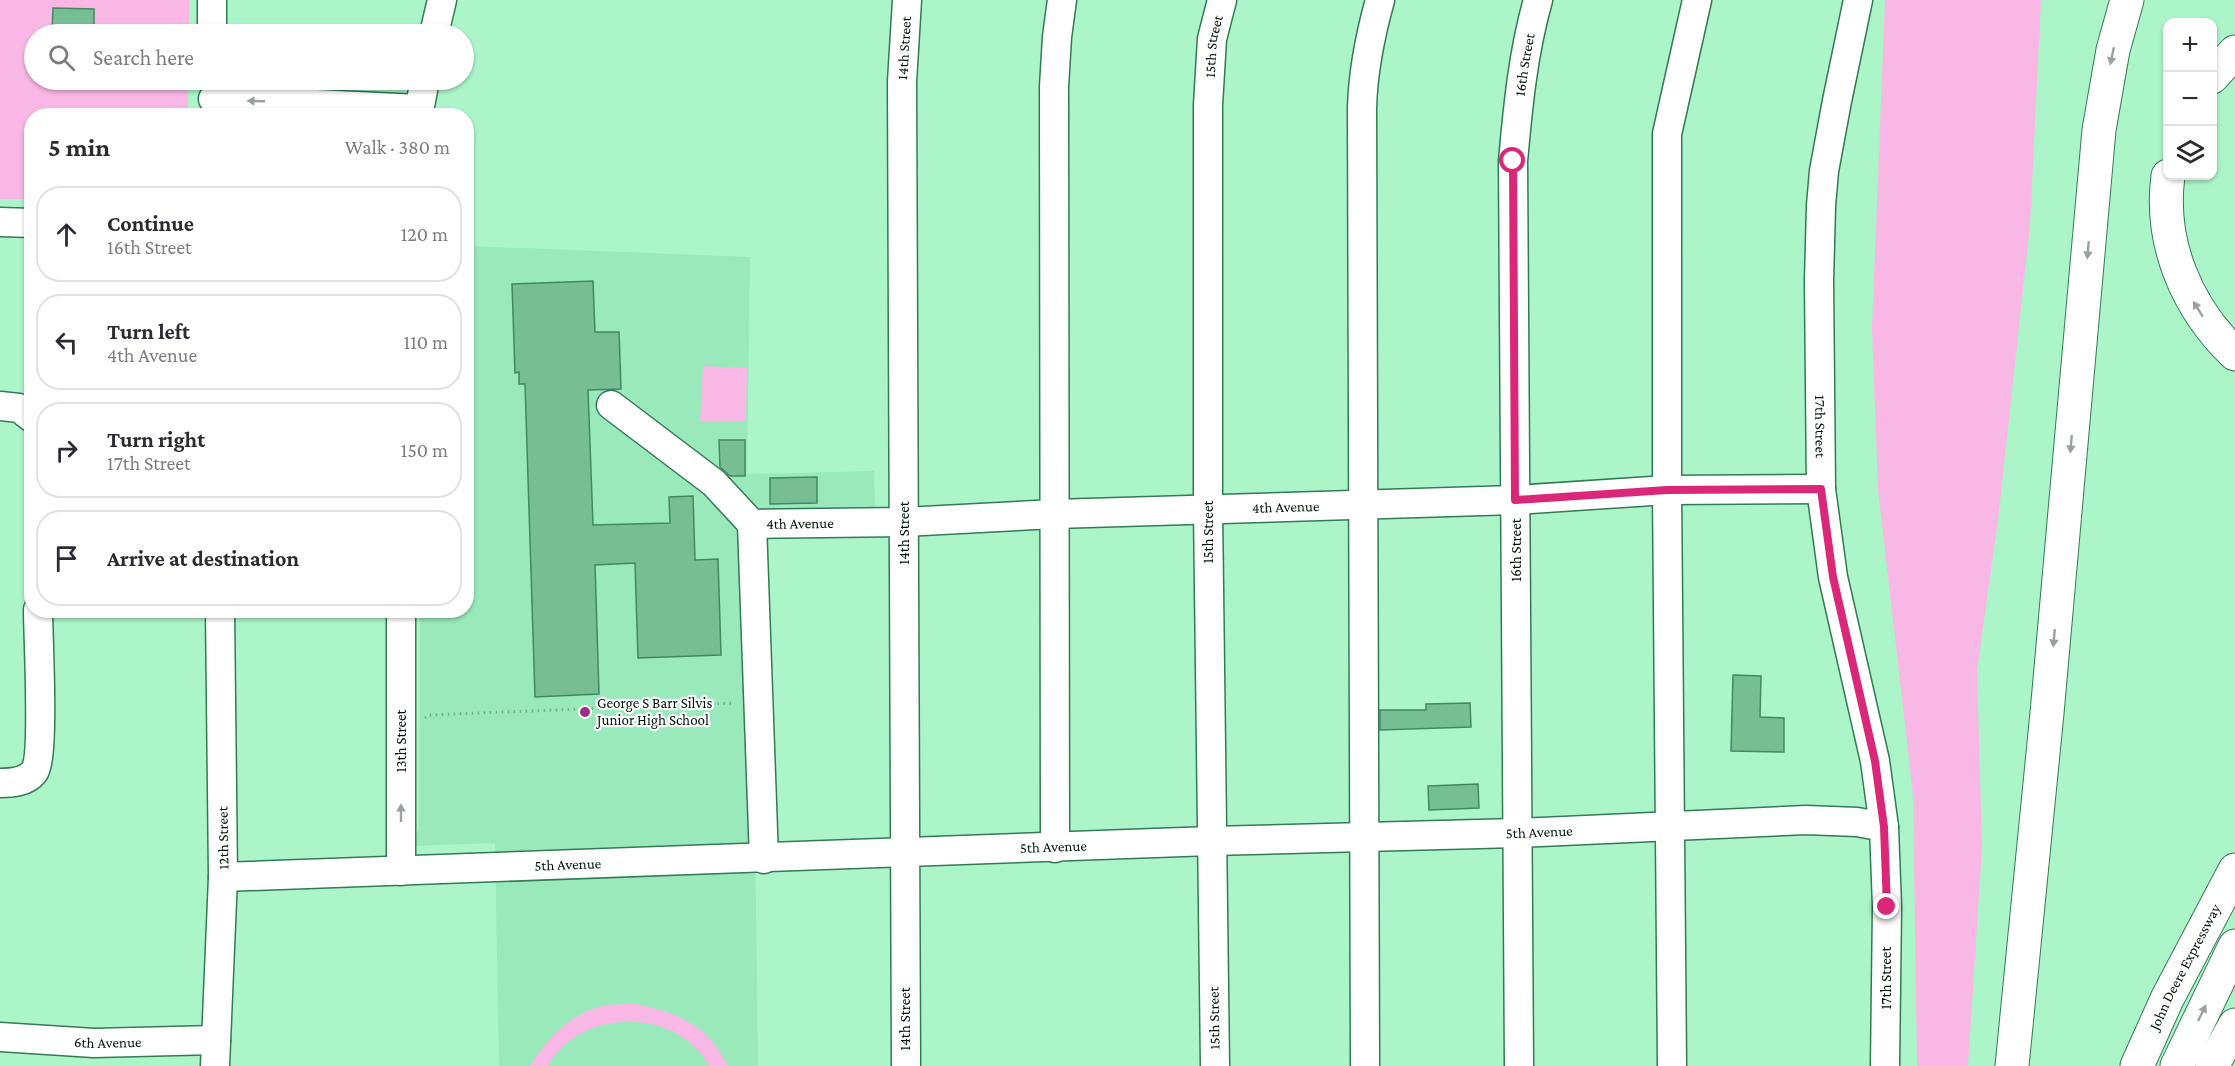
<!DOCTYPE html>
<meta charset="utf-8">
<style>
:root{--surface:#fff;--page:#f7f7f7;--text:#2b2b33;--muted:#7c7c81;--line:#e1e1e2}
body{margin:0;font-family:"Crimson Pro",serif;background:var(--page);color:var(--text)}
.controls{position:absolute;right:18px;top:18px;display:grid;overflow:hidden;border-radius:12px;box-shadow:0 2px 4px #0004}
.controls button{width:54px;height:54px;display:grid;place-items:center;padding:0;border:0;border-bottom:2px solid var(--line);background:var(--surface);color:var(--text);font:30px sans-serif}
.stop{position:absolute;width:18px;height:18px;margin:-14px;border:4px solid #db2777;border-radius:50%;background:#fff}
.stop.end{background:#db2777;border-color:#fff;box-shadow:0 2px 6px #0008}
.list{margin:0;padding:0;list-style:none}
h2{display:flex;justify-content:space-between;align-items:center;height:78px;margin:0;padding:0 24px;font-size:26px}
h2 small{font-size:20px;font-weight:400;color:var(--muted)}
.list li{display:grid;grid-template-columns:39px 1fr auto;gap:18px;align-items:center;box-sizing:border-box;height:96px;margin:0 12px 12px;padding:0 12px;border:2px solid var(--line);border-radius:24px}
.list b{display:block;font-size:22px;white-space:nowrap}
.list p{margin:0;font-size:20px;white-space:nowrap;color:var(--muted)}
.list em{font-size:20px;font-style:normal;color:var(--muted)}
.icon{flex:none;width:33px;height:33px;fill:none;stroke:currentColor;stroke-width:2;stroke-linecap:round;stroke-linejoin:round}
.map{position:relative;flex:none;width:2235px;height:1066px;overflow:hidden}
.search{position:absolute;background:var(--surface);box-shadow:0 2px 4px #0004;left:24px;top:24px;width:450px;height:66px;display:flex;align-items:center;gap:15px;box-sizing:border-box;padding:0 21px;border-radius:33px;color:var(--muted);font-size:22px}
.panel{position:absolute;background:var(--surface);box-shadow:0 2px 4px #0004;left:24px;top:108px;width:450px;height:510px;border-radius:24px}
.map>svg:first-child{display:block}
.built{fill:#99e9ba}
.green{fill:#f9b7e6}
.building{fill:#78be95;stroke:#428861;stroke-width:1.5}
.lines{fill:none;stroke-linecap:round;stroke-linejoin:round}
.minor-casing{stroke:#347a55;stroke-width:31}
.highway-casing{stroke:#347a55;stroke-width:35}
.path{stroke:#75ad8a;stroke-width:3;stroke-dasharray:1.5 4.5;stroke-linecap:butt}
.minor{stroke:#fff;stroke-width:28}
.highway{stroke:#fff;stroke-width:33}
.oneway{fill:#99a19b}
.route{stroke:#db2777;stroke-width:8}
.poi-dot{fill:#9f2c88;stroke:#fff;stroke-width:2}
.labels{text-anchor:middle;dominant-baseline:central;stroke-width:4.5;stroke-linejoin:round;paint-order:stroke}
.street-label{font-size:15px;fill:#001406;stroke:#fff}
.poi-label{font-size:15px;fill:#001406;stroke:#fff;text-anchor:start}
</style>
<div class="map">
<svg width="2235" height="1066" viewBox="0 0 2235 1066">
<rect width="100%" height="100%" fill="#acf5c9"/>
<path class="built" d="M467,246l283,11 -3,217 127,-3 1,43 -131,4 11,315 3,233h-259l-4,-223 -84,3 8,-18 1,-217 46,-1z"/>
<g class="green">
<path d="M0,0h189v34h-155v46h154v35l-156,1 -1,83h-31z"/>
<path d="M1885,0h156l-11,225 -32,295 -21,150 5,177 -14,219h-51l-4,-271 -35,-306 -6,-160z"/>
<path d="M703,366l44,2 -1,53 -46,1z"/>
<path d="M635,1004c42,8 73,21 93,62h-19c-32,-59 -129,-59 -161,0h-18c17,-28 42,-54 76,-61 9,-1 19,-1 29,-1z"/>
</g>
<g class="building">
<path d="M53,8l41,1v24l-42,1z"/>
<path d="M593,281l2,51h24l2,57 -33,1 5,135 77,-2 -1,-26 24,-1 2,64 23,-1 3,96 -83,3 -3,-95 -40,2 4,129 -64,3 -10,-313h-6v-12l-4,1 -3,-89z"/>
<path d="M719,440h26v36h-15l-10,-9z"/>
<path d="M817,477v26l-47,1v-26z"/>
<path d="M1733,675l28,1 -1,41 24,1v34l-53,-1z"/>
<path d="M1470,703l1,24 -91,3v-20h46v-6z"/>
<path d="M1478,784l1,24 -50,2 -1,-24z"/>
</g>
<g class="lines">
<defs>
<g id="minor">
<path d="M212,0v34"/>
<path id="s1" d="M1858,0l-21,101 -13,70 -3,35 -2,75 2,208 12,88 42,184 9,66 3,80 -2,159"/>
<path d="M434,34l8,-34"/>
<path d="M213,99l206,10"/>
<path d="M418,116l7,-36"/>
<path d="M0,222l32,1"/>
<path d="M611,405l103,78 38,41 12,335"/>
<path d="M0,406l19,2 13,10"/>
<path id="s2" d="M752,524l152,-2 151,-8 460,-14 152,-10 154,-1"/>
<path d="M401,610v261"/>
<path d="M0,783c12,0 26,-1 34,-11 11,-15 4,-136 4,-162"/>
<path d="M1055,848l-1,-761 3,-50 5,-37"/>
<path id="s3" d="M223,877l988,-36 306,-8 289,-13 51,2 27,5"/>
<path id="s4" d="M0,1037l94,6 122,-3"/>
<path d="M215,1066l8,-189 -3,-267"/>
<path id="s5" d="M906,1066l-4,-984 5,-82"/>
<path id="s6" d="M1215,1066l-7,-557v-404l4,-66 10,-39"/>
<path d="M1365,1066l-3,-958c1,-37 8,-72 18,-108"/>
<path id="s7" d="M1519,1066l-6,-905c5,-55 10,-108 25,-161"/>
<path d="M1672,1066l-5,-576v-356l30,-134"/>
</g>
<g id="highway">
<path d="M2212,77l23,-25"/>
<path d="M2168,176c-9,67 19,132 67,178"/>
<path d="M2012,1066l35,-353 52,-583 14,-80 14,-50"/>
<path id="s8" d="M2137,1066l30,-67 68,-129"/>
<path d="M2177,1066l58,-120"/>
<path d="M2212,1066l23,-41"/>
</g>
</defs>
<use href="#minor" class="minor-casing"/>
<use href="#highway" class="highway-casing"/>
<path class="path" d="M425,718l3,-3 307,-12"/>
<use href="#minor" class="minor"/>
<use href="#highway" class="highway"/>
</g>
<defs><path id="oneway-solid" d="M-6-.8H1V-3.2L6.5 0L1 3.2V.8H-6Z" transform="scale(1.5)"/></defs>
<g class="oneway">
<use href="#oneway-solid" transform="translate(2112 56) rotate(102)"/>
<use href="#oneway-solid" transform="translate(256 101) rotate(-178)"/>
<use href="#oneway-solid" transform="translate(2088 250) rotate(95)"/>
<use href="#oneway-solid" transform="translate(2198 309) rotate(-122)"/>
<use href="#oneway-solid" transform="translate(2071 444) rotate(95)"/>
<use href="#oneway-solid" transform="translate(2054 638) rotate(95)"/>
<use href="#oneway-solid" transform="translate(401 813) rotate(-90)"/>
<use href="#oneway-solid" transform="translate(2202 1013) rotate(-64)"/>
</g>
<g class="lines">
<path class="route" d="M1513,161l2,339 152,-10 154,-1 12,88 42,184 9,66 3,80"/>
</g>
<circle class="poi-dot" cx="585" cy="712" r="6"/>
<g class="labels">
<g class="street-label">
<text stroke="none"><textPath href="#s5" startOffset="1018">14th Street</textPath></text>
<text stroke="none"><textPath href="#s6" startOffset="1020">15th Street</textPath></text>
<text stroke="none"><textPath href="#s7" startOffset="1002">16th Street</textPath></text>
<text stroke="none"><textPath href="#s1" startOffset="430">17th Street</textPath></text>
<text stroke="none"><textPath href="#s2" startOffset="534">4th Avenue</textPath></text>
<text stroke="none"><textPath href="#s2" startOffset="48">4th Avenue</textPath></text>
<text transform="translate(1208 532) rotate(-90)">15th Street</text>
<text transform="translate(904 533) rotate(-90)">14th Street</text>
<text transform="translate(1516 550) rotate(-90)">16th Street</text>
<text transform="translate(401 741) rotate(-90)">13th Street</text>
<text stroke="none"><textPath href="#s3" startOffset="1317">5th Avenue</textPath></text>
<text transform="translate(223 838) rotate(-91)">12th Street</text>
<text stroke="none"><textPath href="#s3" startOffset="831">5th Avenue</textPath></text>
<text stroke="none"><textPath href="#s3" startOffset="345">5th Avenue</textPath></text>
<text stroke="none"><textPath href="#s8" startOffset="110">John Deere Expressway</textPath></text>
<text transform="translate(1886 978) rotate(-90)">17th Street</text>
<text transform="translate(1214 1018) rotate(-91)">15th Street</text>
<text transform="translate(905 1019) rotate(-90)">14th Street</text>
<text stroke="none"><textPath href="#s4" startOffset="108">6th Avenue</textPath></text>
</g>
<g class="poi-label">
<text x="597" y="703">George S Barr Silvis<tspan x="597" dy="17">Junior High School</tspan></text>
</g>
</g>
</svg>
<div class="controls">
<button>+</button>
<button>−</button>
<button><svg class="icon" aria-label="layers" viewBox="0 0 24 24"><path d="M12 4l9 5-9 5-9-5zM3 14l9 5 9-5"/></svg></button>
</div>
<div class="stop" style="left:1513px;top:161px"></div>
<div class="stop end" style="left:1887px;top:907px"></div>
<div class="search"><svg class="icon" aria-label="search" viewBox="0 0 24 24"><circle cx="10" cy="10" r="6"/><path d="M15 15l6 6"/></svg>Search here</div>
<section class="panel">
<h2>5 min<small>Walk · 380 m</small></h2>
<ul class="list">
<li><svg class="icon" aria-label="ahead" viewBox="0 0 24 24"><path d="M12 20V5M6 11l6-6 6 6"/></svg><div><b>Continue</b><p>16th Street</p></div><em>120 m</em></li>
<li><svg class="icon" aria-label="left" viewBox="0 0 24 24"><path d="M17 20v-9H6M10 6l-5 5 5 5"/></svg><div><b>Turn left</b><p>4th Avenue</p></div><em>110 m</em></li>
<li><svg class="icon" aria-label="right" viewBox="0 0 24 24"><path d="M7 20v-9h11M14 6l5 5-5 5"/></svg><div><b>Turn right</b><p>17th Street</p></div><em>150 m</em></li>
<li><svg class="icon" aria-label="arrive" viewBox="0 0 24 24"><path d="M6 21V4h12l-3 4 3 4H6"/></svg><div><b>Arrive at destination</b></div></li>
</ul>
</section>
</div>
